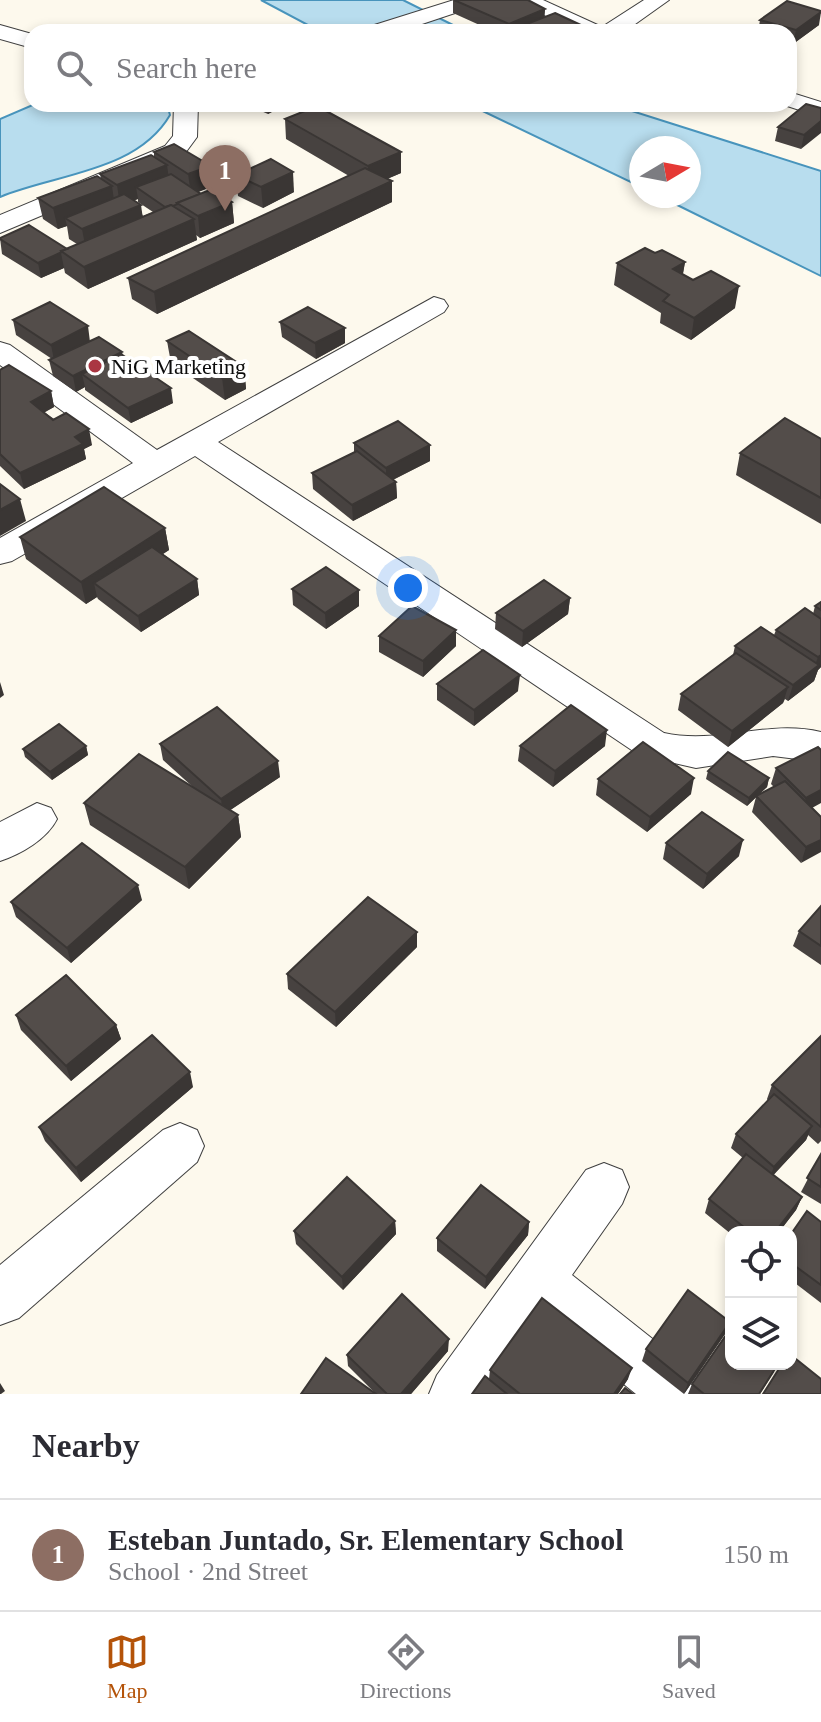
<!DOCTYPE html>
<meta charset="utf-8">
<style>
:root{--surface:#fff;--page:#f2f2f3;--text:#2b2b33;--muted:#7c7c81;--line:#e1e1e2;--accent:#b45309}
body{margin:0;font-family:Georgia,serif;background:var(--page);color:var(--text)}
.controls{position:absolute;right:24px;bottom:24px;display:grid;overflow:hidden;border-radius:16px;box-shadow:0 4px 12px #0003}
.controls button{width:72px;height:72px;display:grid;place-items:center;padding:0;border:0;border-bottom:2px solid var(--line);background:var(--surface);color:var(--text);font:40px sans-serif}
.compass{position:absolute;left:629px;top:136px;width:72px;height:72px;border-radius:50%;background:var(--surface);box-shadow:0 4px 12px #0003;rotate:80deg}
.you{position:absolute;left:408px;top:588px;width:28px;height:28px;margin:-20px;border:6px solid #fff;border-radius:50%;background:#1a73e8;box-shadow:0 0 0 12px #1a73e833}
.badge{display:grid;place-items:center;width:52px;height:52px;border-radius:50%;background:var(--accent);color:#fff;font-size:26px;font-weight:700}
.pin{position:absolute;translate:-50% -66px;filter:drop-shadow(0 2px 4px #0008)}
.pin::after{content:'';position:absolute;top:42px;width:28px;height:24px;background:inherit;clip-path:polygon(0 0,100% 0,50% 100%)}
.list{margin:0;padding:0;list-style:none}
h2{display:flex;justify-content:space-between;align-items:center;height:104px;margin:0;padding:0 32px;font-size:34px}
h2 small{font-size:26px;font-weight:400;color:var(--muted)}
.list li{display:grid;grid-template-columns:52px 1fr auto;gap:24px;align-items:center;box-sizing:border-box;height:112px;padding:0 32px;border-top:2px solid var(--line)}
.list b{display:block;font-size:30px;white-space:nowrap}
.list p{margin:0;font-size:26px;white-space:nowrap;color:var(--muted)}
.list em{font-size:26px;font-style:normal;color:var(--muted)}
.icon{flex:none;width:44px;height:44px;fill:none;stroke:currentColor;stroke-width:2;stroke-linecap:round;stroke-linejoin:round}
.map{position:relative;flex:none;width:821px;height:1394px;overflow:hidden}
.search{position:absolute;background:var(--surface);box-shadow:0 4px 12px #0003;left:24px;right:24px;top:24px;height:88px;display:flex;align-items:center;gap:20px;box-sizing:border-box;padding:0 28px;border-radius:24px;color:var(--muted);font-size:30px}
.sheet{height:216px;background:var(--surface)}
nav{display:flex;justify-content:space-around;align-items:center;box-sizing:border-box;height:112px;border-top:2px solid var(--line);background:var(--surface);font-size:22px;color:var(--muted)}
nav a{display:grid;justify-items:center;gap:4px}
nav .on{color:var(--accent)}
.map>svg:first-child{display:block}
.water{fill:#b8ddee;stroke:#4894bc;stroke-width:2}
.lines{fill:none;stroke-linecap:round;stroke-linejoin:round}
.minor-casing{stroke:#3f3f3f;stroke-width:2}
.minor{fill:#fff;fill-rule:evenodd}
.wall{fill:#474240;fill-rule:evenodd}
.shaded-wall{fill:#3a3634}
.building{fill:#534d4a;stroke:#3a3634;stroke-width:2}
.poi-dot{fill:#aa3642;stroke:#fff;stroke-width:3}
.labels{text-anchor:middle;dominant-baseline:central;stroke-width:8;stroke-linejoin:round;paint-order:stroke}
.far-poi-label{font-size:22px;fill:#0c0c0c;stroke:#fff;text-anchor:start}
</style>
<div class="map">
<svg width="821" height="1394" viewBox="0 0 821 1394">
<rect width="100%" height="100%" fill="#fdf9ed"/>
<g class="water">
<path d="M261,0h142l64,32h-146z"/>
<path d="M35,104h132l3,11c-33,57 -115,59 -170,82v-78z"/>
<path d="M468,104h142l211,67v105l-162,-80h30v-48h-48v39z"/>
</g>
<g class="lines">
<defs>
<g id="minor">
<path d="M454,0h32l-4,4 -84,28h-33l3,-5z"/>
<path d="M515,0h28l59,27 42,-27h25l-45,32h-47z"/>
<path d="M0,25l32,9v14l-32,-9z"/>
<path d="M789,92l32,10v15l-40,-13h8z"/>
<path d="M174,104h24l-1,33 -14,19 -183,77v-18l165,-69 8,-10z"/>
<path d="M434,297l10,3 4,6 -4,6 -226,130 446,291c54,12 103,-14 157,-1v30l-48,-6 -77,12 -57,-13 -444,-299 -183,105 -12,3v-26l133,-75 -133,-98v-23l10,3 147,105z"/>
<path d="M37,803l14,5 6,11c-10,20 -36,35 -57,42v-39z"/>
<path d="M180,1123l17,7 7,16 -7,16 -178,156 -19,7v-60l163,-135z"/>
<path d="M604,1163l18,7 7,17 -7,17 -50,71 126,100 8,19h-70l-94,-76 -53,76h-60l8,-19 149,-205z"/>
</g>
</defs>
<use href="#minor" class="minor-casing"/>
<use href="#minor" class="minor"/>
</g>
<g class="wall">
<path d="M453,0l92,9 -1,8 39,9v6h-88l-42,-19z"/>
<path d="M760,20l59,5 -26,19 -4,-2v-10h-31z"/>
<path d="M245,104h42l-19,10z"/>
<path d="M821,108l-20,41 -26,-8 3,-14z"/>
<path d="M285,119l116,54 -14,6 5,23 -235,112 -25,-15 -4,-21 221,-102 -63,-37z"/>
<path d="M154,152l59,34 -15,6 3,2 31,8 2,21 -34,15 -4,-3 1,5 -109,49 -23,-16 -1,-5 -23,10 -39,-24 -2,-16 67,11 10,-5 -8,-5 -2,-13 -9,3 -15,-10 -5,-21 63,-19 -1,-5 54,-17zM138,199v3l15,10 -10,4 -9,-16z"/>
<path d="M236,175l58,17 -31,16 -25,-12z"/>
<path d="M655,253l30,9 -2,12 52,34 -44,32 -31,-17 1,-10 -47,-28 3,-22z"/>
<path d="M13,320l77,21 33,14 50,48 -42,20 -46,-33v-3l-9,5 -23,-16 -4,-16 3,-1 -36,-24z"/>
<path d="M280,322l65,6v15l-29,16 -34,-22z"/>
<path d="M167,341l77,26 2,22 -21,11 -54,-37z"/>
<path d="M0,370l51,21 3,16 -10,5 48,33 -8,4 2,10 -62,30 -24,-23z"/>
<path d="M821,439v85l-85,-49 4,-22z"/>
<path d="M354,443l76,2v16l-37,19 3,2 1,16 -44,23 -40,-32 -1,-16 42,-21z"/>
<path d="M165,528l4,22 -6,4 34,25 2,16 -58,37 -43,-33 -1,-2 -11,7 -60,-45 -6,-22z"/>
<path d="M292,589l67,17 -33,23 -33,-24z"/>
<path d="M570,598l-2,16 -46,33 -27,-18 1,-16z"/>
<path d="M821,602v65l-3,3 -4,11 -26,20 -3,-2 -2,4 -55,44 -50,-37 3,-16 52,-39 2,-9 39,-11 2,-5 37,-16 2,-8z"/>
<path d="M379,636l77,10 -33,31 -44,-25z"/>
<path d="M437,684l81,7 -44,35 -37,-26z"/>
<path d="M160,744l120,33 -50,33 8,5 3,22 -52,52 -99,-64 -6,-22 110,-15 -31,-28z"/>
<path d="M86,746l2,9 -36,25 -27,-23 -2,-8z"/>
<path d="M520,746h85l-52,41 -35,-26z"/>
<path d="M821,750l-9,58 9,9 -20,46 -49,-51 4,-15 -9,9 -41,-27 2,-8 61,7 -2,9 -9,8 16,-8 -3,-3 5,-16z"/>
<path d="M598,779l93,15 -44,38 -51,-37z"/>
<path d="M666,843l73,13 -36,33 -40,-30z"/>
<path d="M142,900l-71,63 -55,-46 -5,-15z"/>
<path d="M821,906v59l-28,-19 6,-15z"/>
<path d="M417,947l-81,80 -48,-38 -1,-15z"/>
<path d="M16,1015l100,10 5,14 -50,42 -50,-51z"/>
<path d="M821,1036v105l-3,3 -10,-9 -2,5 -33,35 29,22 -6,13 -17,22h-48v2l-26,-21 4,-14 34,-41 -12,-10 5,-14 32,-33 -1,-2 5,-14z"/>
<path d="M193,1087l-112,95 -36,-41 -6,-14z"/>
<path d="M821,1154v50l-20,-12z"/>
<path d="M395,1221l1,13 -53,56 -47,-46 -2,-13z"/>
<path d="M529,1222l-1,13 -43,54 -48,-38v-13z"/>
<path d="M821,1222v81l-30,-23v-46z"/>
<path d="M730,1322l-5,12 -41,60 -42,-33 4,-12z"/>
<path d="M448,1351l-37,43h-110l73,-2 -26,-26 -1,-11z"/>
<path d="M490,1370l138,9 -10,15h-146l17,-15z"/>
<path d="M774,1372l-14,22h-72l4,-10z"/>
</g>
<g class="shaded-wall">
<path d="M545,9l-1,14 -20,2v6l-2,1h-14l1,-8z"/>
<path d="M821,12l-2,13 -26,19 3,-14z"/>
<path d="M583,26v6h-16z"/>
<path d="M267,104h20l-19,10z"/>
<path d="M821,121v12l-20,16 3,-14z"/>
<path d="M401,152v21l-33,14v-21z"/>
<path d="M167,165l3,21 -34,1 2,12 -18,7 -3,-21z"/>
<path d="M211,166l2,20 -22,9 -3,-21z"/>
<path d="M293,172l1,20 -31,16 -2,-21z"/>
<path d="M392,181v21l-235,112 -3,-22z"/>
<path d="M112,186l3,21 -50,11 2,8 -9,3 -5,-21z"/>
<path d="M232,202l2,21 -34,15 -2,-22z"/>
<path d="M141,205l3,21 -58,24 -4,-21z"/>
<path d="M194,219l3,21 -109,49 -4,-22z"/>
<path d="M61,253l3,15 -23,10 -3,-15z"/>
<path d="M685,262l-4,21 -8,-14z"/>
<path d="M739,286l-4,22 -44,32 3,-22z"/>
<path d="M88,326l2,16 -36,18 -3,-15z"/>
<path d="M345,328v15l-29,16 -1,-16z"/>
<path d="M122,352l3,15 -43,7 3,13 -9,5 -3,-16z"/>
<path d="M244,367l2,22 -21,11 -3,-22z"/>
<path d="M171,388l2,15 -42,20 -3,-15z"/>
<path d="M51,391l3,16 -19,11 -4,-16z"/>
<path d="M89,429l3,16 -8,4 2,10 -62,30 -4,-16 55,-36z"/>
<path d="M430,445v16l-44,22v-15z"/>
<path d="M396,482l1,16 -44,23 -1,-16z"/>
<path d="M20,499l6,22 -26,15v-26z"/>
<path d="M165,528l4,22 -64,41 -11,-8 3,14 -11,7 -5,-22z"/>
<path d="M197,579l2,16 -58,37 -3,-16z"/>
<path d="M359,590v16l-33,23 -1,-16z"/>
<path d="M570,598l-2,16 -46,33 1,-16z"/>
<path d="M456,630v16l-33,31v-16z"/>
<path d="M821,655v12l-3,3 -4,11 -26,20 5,-16 21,-17 4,-11z"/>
<path d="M520,675l-2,16 -44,35v-16z"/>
<path d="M0,682l4,13 -4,3z"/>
<path d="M788,687l-5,16 -55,44 4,-16z"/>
<path d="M607,730l-2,16 -52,41 2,-16z"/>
<path d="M86,746l2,9 -36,25 -2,-8z"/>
<path d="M278,761l2,16 -57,38 -2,-16z"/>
<path d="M694,778l-3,16 -44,38 3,-15z"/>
<path d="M769,778l-2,9 -20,19 2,-8z"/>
<path d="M821,790v13l-20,11 5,-16z"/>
<path d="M238,815l3,22 -52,52 -4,-22z"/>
<path d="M743,840l-4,16 -36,33 4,-15z"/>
<path d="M821,840v12l-20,11 5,-16z"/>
<path d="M138,885l4,15 -71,63 -4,-15z"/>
<path d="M417,932v15l-81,80 -1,-15z"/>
<path d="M116,1025l5,14 -50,42 -5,-15z"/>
<path d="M190,1072l3,15 -112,95 -5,-14z"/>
<path d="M812,1126l-6,14 -38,41 6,-14z"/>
<path d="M802,1197l-6,13 -17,22h-4z"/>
<path d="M395,1221l1,13 -53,56 -1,-13z"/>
<path d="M529,1222l-1,13 -43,54 1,-12z"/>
<path d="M730,1322l-5,12 -41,60 4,-11z"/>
<path d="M449,1339l-1,12 -37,43h-10z"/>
<path d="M632,1368l-4,11 -10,15h-4z"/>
<path d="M0,1383l5,8 -4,3h-1z"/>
</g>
<g class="building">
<path d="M454,0h74l17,9 -36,15z"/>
<path d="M787,1l34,10v1l-25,18 -36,-10z"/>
<path d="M555,13l28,13 -16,6h-27l-16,-7z"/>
<path d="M806,104l15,4v13l-17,14 -26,-8z"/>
<path d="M317,106l84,46 -33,14 -83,-47z"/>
<path d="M174,144l37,22 -23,8 -34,-22z"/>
<path d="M151,155l16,10 -50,20 -17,-11z"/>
<path d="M271,159l22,13 -32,15 -25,-12z"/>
<path d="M365,168l27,13 -238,111 -26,-14z"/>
<path d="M171,174l30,20 -24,9 1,1 -5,2 -2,-1 -6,2 -29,-20z"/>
<path d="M97,176l15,10 -59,22 -15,-10z"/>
<path d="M212,189l20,13 -34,14 -21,-13z"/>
<path d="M124,194l17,11 -59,24 -17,-11z"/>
<path d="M171,205l23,14 -110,48 -23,-16z"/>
<path d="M29,225l38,24 -6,2 1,1 -24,11 -38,-24v-1z"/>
<path d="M645,248l10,5 7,-3 23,12 -12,7 20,11 18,-9 28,15 -45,32 -31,-17 6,-6 -52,-32z"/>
<path d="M50,302l38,24 -37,19 -38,-25z"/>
<path d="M308,307l37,21 -30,15 -35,-21z"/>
<path d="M189,331l55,36 -22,11 -55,-37z"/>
<path d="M99,337l23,15 -49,24 -24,-16z"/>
<path d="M121,354l50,34 -43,20 -46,-34z"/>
<path d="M9,365l42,26 -20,11 22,18 13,-7 23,16 -14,8 8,7 -63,29 -20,-19v-84z"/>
<path d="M785,418l36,21v59l-81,-45z"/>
<path d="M398,421l32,24 -44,23 -32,-25z"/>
<path d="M357,451l39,31 -44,23 -40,-32z"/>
<path d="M0,484l20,15 -20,11z"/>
<path d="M104,487l61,41 -84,54 -61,-45z"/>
<path d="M152,547l45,32 -59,37 -44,-33z"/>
<path d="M326,567l33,23 -34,23 -33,-24z"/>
<path d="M544,580l26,18 -47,33 -27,-18z"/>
<path d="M821,602v8l-6,-4z"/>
<path d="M412,606l44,24 -33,31 -44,-25z"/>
<path d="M805,608l16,11v36l-3,2 -42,-27z"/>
<path d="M761,627l58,38 -26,20 -58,-39z"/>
<path d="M483,650l37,25 -46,35 -37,-26z"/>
<path d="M736,653l52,34 -56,44 -51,-37z"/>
<path d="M571,705l36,25 -52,41 -35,-25z"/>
<path d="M217,707l61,54 -57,38 -61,-55z"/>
<path d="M59,724l27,22 -36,26 -27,-23z"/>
<path d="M643,742l51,36 -44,39 -52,-38z"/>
<path d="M818,747l3,3v40l-15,8 -30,-30z"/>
<path d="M728,752l41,26 -20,20 -41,-27z"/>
<path d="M139,754l99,61 -53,52 -101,-64z"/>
<path d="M785,781l36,36v23l-15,7 -50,-51z"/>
<path d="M702,812l41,28 -36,34 -41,-31z"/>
<path d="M82,843l56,42 -71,63 -56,-46z"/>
<path d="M368,897l49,35 -82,80 -48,-38z"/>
<path d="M821,906v40l-22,-15z"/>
<path d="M66,975l50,50 -50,41 -50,-51z"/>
<path d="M152,1035l38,37 -114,96 -37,-41z"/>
<path d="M821,1036v91l-49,-42z"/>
<path d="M774,1094l38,32 -38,41 -38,-33z"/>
<path d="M746,1154l56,43 -27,35h-25l-41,-33z"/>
<path d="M821,1154v33l-14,-9z"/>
<path d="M347,1177l48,44 -53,56 -48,-46z"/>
<path d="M481,1185l48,37 -43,55 -49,-39z"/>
<path d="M807,1211l14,11v63l-30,-22v-29z"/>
<path d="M688,1290l42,32 -42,61 -42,-34z"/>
<path d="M402,1294l47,45 -48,55h-14l-40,-39z"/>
<path d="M542,1298l90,70 -18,26h-94l-30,-24z"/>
<path d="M731,1328v36h47l-19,30h-55l-12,-10z"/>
<path d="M791,1355l30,24v15h-58l19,-30h9z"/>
<path d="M326,1358l50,36h-75z"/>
<path d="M485,1376l22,18h-35z"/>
<path d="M625,1388l8,6h-13z"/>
</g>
<circle class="poi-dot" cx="95" cy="366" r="8"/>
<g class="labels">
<g class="far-poi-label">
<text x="111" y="366">NiG Marketing</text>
</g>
</g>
</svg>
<div class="controls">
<button><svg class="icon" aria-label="locate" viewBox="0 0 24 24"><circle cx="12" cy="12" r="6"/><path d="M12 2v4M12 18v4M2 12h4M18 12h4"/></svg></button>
<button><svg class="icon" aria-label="layers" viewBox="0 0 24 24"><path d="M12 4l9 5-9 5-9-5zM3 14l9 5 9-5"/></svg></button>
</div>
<svg class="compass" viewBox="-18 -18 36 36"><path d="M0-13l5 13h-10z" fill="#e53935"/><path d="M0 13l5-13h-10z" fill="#7c7c81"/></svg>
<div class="you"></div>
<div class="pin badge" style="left:225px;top:211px;background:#8d6e63">1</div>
<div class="search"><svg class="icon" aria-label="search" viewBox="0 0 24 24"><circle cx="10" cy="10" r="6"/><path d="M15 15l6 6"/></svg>Search here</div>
</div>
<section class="sheet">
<h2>Nearby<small></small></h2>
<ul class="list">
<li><span class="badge" style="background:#8d6e63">1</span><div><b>Esteban Juntado, Sr. Elementary School</b><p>School · 2nd Street</p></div><em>150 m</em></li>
</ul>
</section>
<nav>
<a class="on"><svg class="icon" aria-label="map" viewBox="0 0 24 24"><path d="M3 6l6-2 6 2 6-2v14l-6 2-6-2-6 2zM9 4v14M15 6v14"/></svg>Map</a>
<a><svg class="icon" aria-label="directions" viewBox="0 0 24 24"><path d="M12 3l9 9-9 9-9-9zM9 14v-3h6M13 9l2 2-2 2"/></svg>Directions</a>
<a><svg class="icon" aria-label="saved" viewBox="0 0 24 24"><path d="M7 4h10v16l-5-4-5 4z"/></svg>Saved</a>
</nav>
